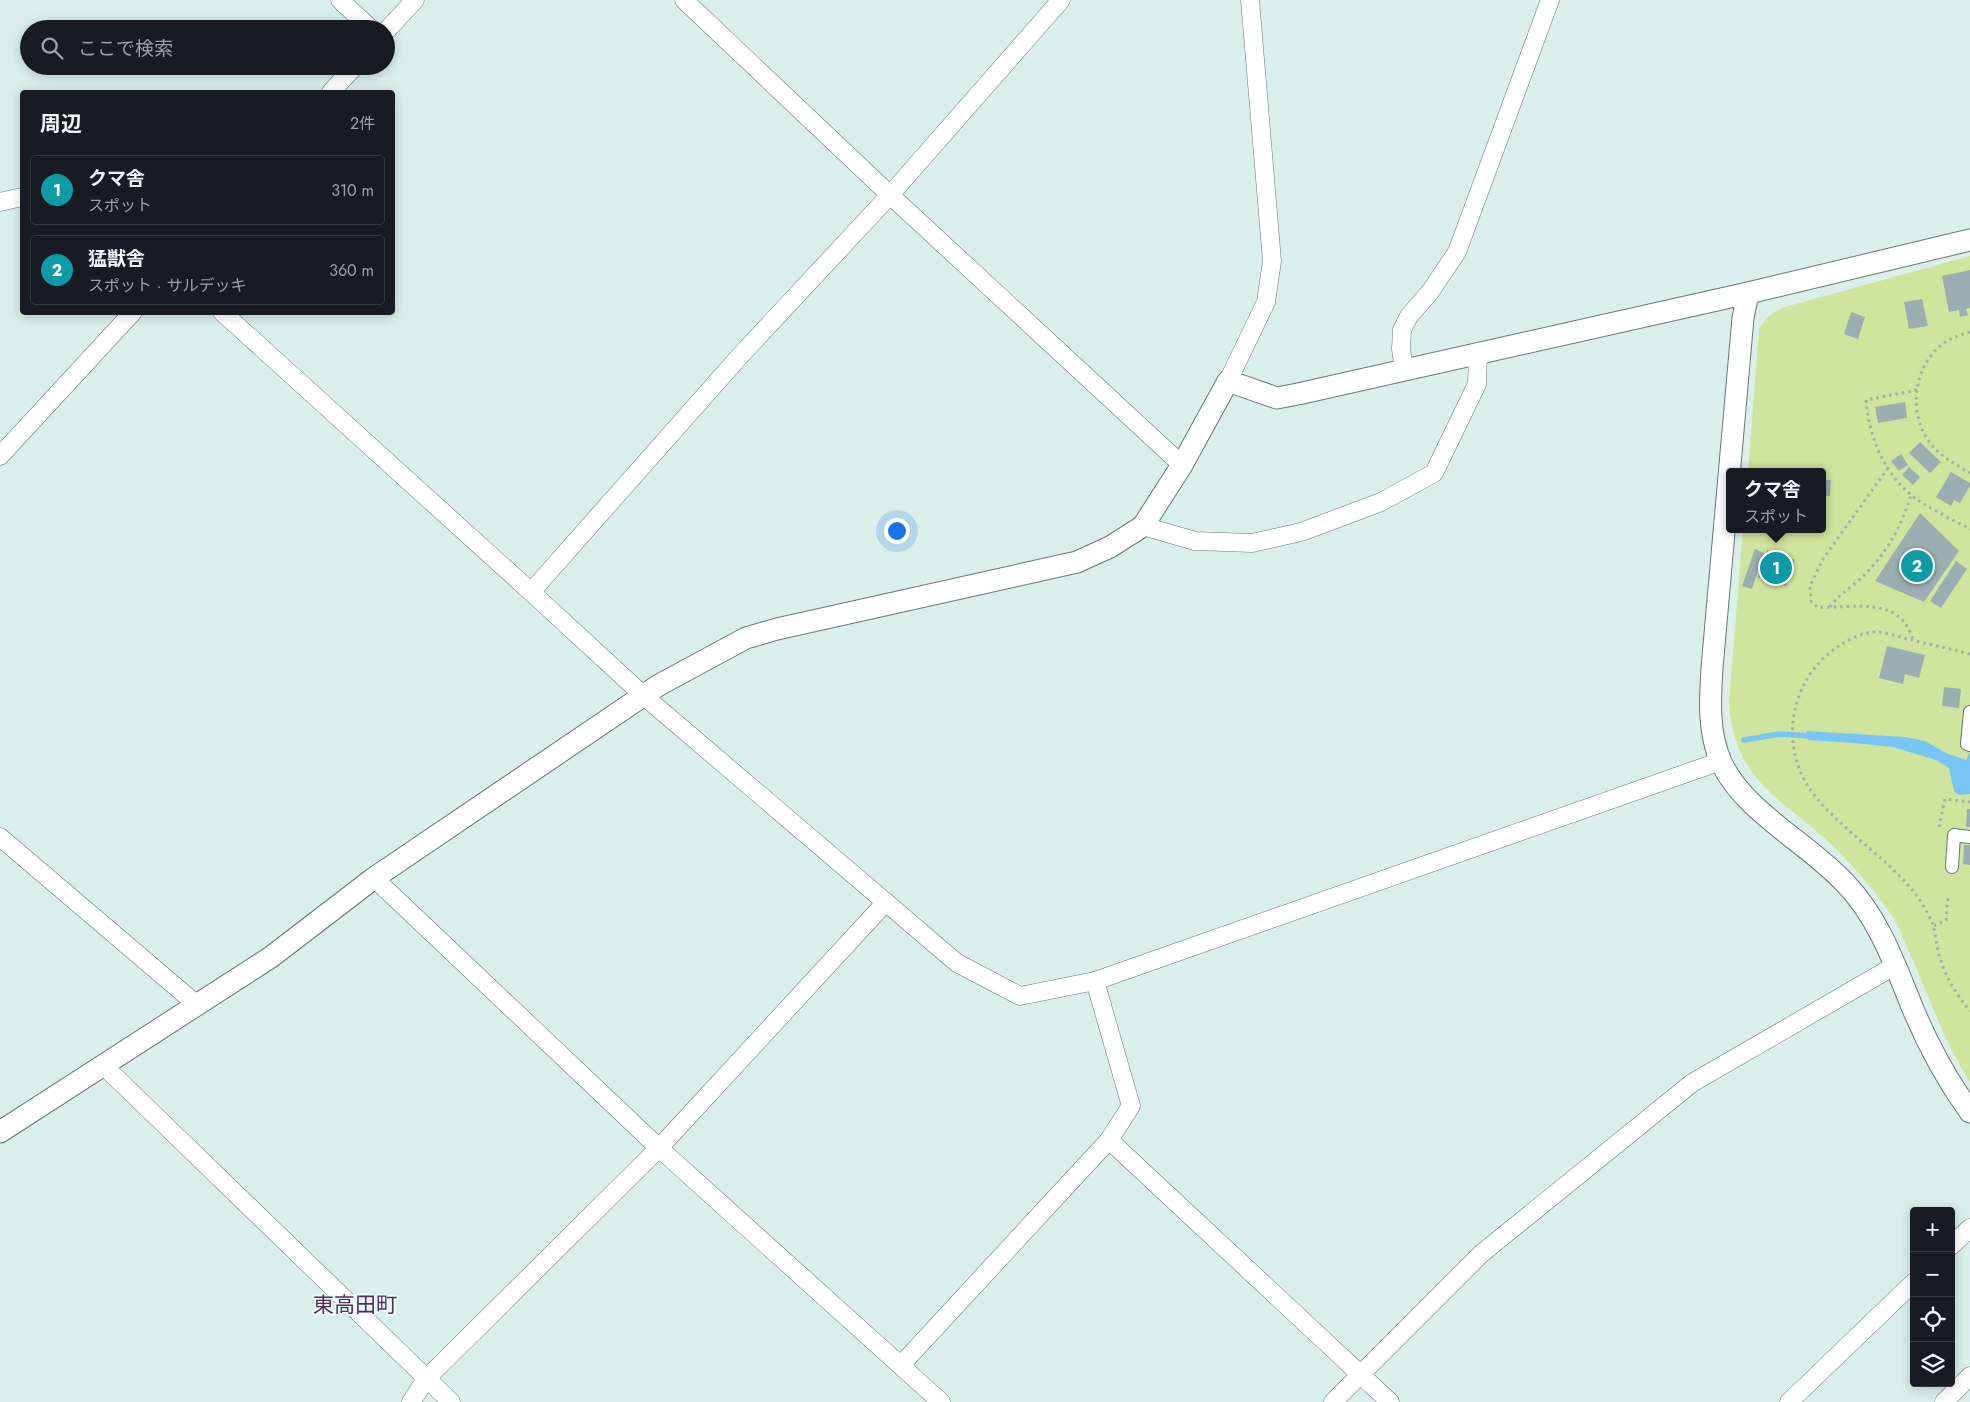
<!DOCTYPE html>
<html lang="ja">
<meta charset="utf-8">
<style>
:root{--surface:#171b24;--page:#242831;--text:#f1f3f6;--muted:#9ea1a6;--line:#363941;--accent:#2563eb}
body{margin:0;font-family:Jost,"Noto Sans JP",sans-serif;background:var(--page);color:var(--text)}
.controls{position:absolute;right:15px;bottom:15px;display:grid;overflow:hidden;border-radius:5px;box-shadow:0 2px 12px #0003}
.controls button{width:45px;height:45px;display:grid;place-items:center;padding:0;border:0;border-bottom:1px solid var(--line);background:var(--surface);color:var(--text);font:25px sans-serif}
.you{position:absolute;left:896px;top:530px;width:18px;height:18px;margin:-12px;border:4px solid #fff;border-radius:50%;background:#1a73e8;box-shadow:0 0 0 8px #1a73e833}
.badge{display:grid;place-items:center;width:32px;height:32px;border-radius:50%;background:var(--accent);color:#fff;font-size:16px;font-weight:700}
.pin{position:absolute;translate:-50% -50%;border:2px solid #fff;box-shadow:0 1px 5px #0006}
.popup{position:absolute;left:1726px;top:468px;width:100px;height:65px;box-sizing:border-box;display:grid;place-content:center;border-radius:5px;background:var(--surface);filter:drop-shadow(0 1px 4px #0005);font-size:16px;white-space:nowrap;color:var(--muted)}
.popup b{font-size:19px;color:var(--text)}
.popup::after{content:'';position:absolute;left:50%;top:100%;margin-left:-10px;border:10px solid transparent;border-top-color:var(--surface)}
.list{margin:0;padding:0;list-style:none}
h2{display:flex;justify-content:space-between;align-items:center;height:65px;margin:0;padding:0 20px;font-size:21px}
h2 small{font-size:16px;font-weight:400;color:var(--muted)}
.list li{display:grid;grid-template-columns:32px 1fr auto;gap:15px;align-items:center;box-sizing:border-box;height:70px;margin:0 10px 10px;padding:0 10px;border:1px solid var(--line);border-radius:5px}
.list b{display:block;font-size:19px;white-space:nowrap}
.list p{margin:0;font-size:16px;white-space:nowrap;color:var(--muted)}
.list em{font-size:16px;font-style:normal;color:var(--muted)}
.icon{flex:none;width:28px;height:28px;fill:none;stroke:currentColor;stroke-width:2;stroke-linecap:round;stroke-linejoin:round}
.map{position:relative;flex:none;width:1970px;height:1402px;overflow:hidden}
.search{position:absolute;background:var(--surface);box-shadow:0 2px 12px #0003;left:20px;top:20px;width:375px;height:55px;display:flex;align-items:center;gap:12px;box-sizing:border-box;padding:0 18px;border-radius:28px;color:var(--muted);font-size:19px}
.panel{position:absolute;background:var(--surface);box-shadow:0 2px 12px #0003;left:20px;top:90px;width:375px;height:225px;border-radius:5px}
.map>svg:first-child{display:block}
.green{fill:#cfe49d}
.water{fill:#78c5f5}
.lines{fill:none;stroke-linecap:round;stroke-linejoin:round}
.stream{stroke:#78c5f5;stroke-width:5.5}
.building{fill:#9bafb2}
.pedestrian-casing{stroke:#667874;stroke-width:14}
.minor-casing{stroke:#667874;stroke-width:19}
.tertiary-casing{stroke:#667874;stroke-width:23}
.path{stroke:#9fb0ac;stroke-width:3;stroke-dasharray:2.5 4;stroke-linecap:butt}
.pedestrian{stroke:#fff;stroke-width:12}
.minor{stroke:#fff;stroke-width:18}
.tertiary{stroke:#fff;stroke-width:21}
.labels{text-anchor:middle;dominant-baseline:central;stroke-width:4;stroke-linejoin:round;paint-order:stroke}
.quarter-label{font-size:21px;fill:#58295c;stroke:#e8fcf7}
</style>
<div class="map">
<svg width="1970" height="1402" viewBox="0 0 1970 1402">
<rect width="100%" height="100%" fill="#daefea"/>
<path class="green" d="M1970,256v826c-26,-40 -40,-85 -60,-128 -5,-12 -10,-26 -17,-37 -17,-25 -38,-49 -59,-70 -51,-49 -100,-64 -105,-145l14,-173h79v-57h-74l11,-142c5,-12 14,-18 26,-23z"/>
<path class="water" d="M1806,731l99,6 20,4 21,12 20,7 4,-8v42l-11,1 -5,-4 -5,-23 -13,-8 -43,-13 -39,-4 -46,-3z"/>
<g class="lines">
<path class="stream" d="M1744,740l35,-6 34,2"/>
</g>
<g class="building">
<path d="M1970,270v38l-4,1 2,6 -8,2 -1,-7 -10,2 -7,-36z"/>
<path d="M1922,299l6,27 -19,3 -5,-27z"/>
<path d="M1851,312l14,5 -7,22 -14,-5z"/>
<path d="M1905,402l2,16 -29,5 -3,-16z"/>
<path d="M1920,442l21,20 -11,11 -21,-20z"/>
<path d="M1901,454l7,11 -9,6 -8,-10z"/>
<path d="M1909,467l11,10 -7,8 -11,-10z"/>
<path d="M1951,472l19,11v3l-10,17 -6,-3 -3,6 -15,-9z"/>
<path d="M1822,480h9l-1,16h-8z"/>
<path d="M1920,513l39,38 -35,51 -49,-21z"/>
<path d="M1755,549l9,4 -12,36 -10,-3z"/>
<path d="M1767,550l28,10 -9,26 -28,-9z"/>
<path d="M1956,561l11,8 -26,39 -11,-7z"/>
<path d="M1887,646l38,9 -6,23 -14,-4 -2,10 -24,-6z"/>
<path d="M1944,687l17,2 -2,19 -17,-2z"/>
<path d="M1967,809h3v18h-4z"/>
<path d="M1964,845h6v20l-7,-1z"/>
</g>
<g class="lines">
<defs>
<g id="pedestrian">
<path d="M1970,712l-3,32 3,1"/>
<path d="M1952,867l2,-32 16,2"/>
</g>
<g id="minor">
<path d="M340,0l31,29"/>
<path d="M684,0l206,195 292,270"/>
<path d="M386,31l29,-31"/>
<path d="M331,92l24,-26"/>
<path d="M0,202l22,-5"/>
<path d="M222,312l309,280 113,104 313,267 63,33 75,-15 626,-220"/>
<path d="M1404,370l-3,-21 1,-19 7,-14 21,-24 27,-40 93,-252"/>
<path d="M1228,381l38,-79 6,-41 -22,-261"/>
<path d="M0,456l133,-144"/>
<path d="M1143,526l52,15 57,2 49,-11 80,-30 53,-29 43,-89 1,-31"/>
<path d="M531,592l208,-235 151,-162 171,-195"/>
<path d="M0,837l196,167"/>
<path d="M374,878l285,270 282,254"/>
<path d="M104,1066l347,336"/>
<path d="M1109,1140l281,262"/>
<path d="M1951,1246l19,-18"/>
<path d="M901,1365l208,-225 22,-34 -36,-125"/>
<path d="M411,1402l15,-23 233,-231 227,-246"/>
<path d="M1333,1402l148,-148 211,-171 204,-118"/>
<path d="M1789,1402l125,-120"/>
<path d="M1944,1402l26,-26"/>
</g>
<g id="tertiary">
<path d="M1748,293l-5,25 -31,350c-2,32 -4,64 9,94 23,50 86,80 124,121 34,35 50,82 68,126 15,36 34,71 57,103"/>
<path d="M0,1132l271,-175 103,-79 285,-193 87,-47 31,-9 300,-67 33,-15 33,-21 39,-61 46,-84 49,17 21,-4 450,-101 222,-53"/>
</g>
</defs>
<use href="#pedestrian" class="pedestrian-casing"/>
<use href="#minor" class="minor-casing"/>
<use href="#tertiary" class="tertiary-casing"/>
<g class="path">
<path d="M1970,332c-11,3 -22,7 -31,15 -27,24 -30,68 -9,96 11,14 25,21 40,30"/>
<path d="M1917,390l-51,10c3,35 16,70 44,94 15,13 42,25 60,35"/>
<path d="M1888,468l-65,91 -13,27 1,15 6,6c35,2 83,-13 96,33"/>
<path d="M1830,607c8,-12 20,-18 31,-29 25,-23 40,-51 50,-83"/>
<path d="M1970,654c-23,-6 -47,-11 -70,-17 -8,-2 -18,-6 -26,-5 -13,1 -27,8 -38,16 -46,32 -58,98 -24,144 31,41 78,66 107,107 5,8 11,17 14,26 3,10 3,20 6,30 6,21 17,39 31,56"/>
<path d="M1939,827l6,-28 25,3"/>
<path d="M1934,926l12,-6 2,-22"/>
</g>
<use href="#pedestrian" class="pedestrian"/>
<use href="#minor" class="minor"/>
<use href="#tertiary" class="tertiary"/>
</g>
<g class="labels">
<g class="quarter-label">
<text x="355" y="1305">東高田町</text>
</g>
</g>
</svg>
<div class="controls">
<button>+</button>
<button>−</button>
<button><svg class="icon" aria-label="locate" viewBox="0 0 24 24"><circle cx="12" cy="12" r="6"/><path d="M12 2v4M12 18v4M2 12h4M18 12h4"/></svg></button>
<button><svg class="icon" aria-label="layers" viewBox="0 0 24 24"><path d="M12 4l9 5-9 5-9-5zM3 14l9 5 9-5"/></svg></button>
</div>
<div class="you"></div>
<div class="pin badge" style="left:1776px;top:568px;background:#0f9aa8">1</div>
<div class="popup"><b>クマ舎</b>スポット</div>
<div class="pin badge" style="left:1917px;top:566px;background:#0f9aa8">2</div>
<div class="search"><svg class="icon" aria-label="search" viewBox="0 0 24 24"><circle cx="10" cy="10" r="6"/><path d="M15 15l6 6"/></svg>ここで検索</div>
<section class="panel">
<h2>周辺<small>2件</small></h2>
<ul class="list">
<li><span class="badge" style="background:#0f9aa8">1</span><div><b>クマ舎</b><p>スポット</p></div><em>310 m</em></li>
<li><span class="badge" style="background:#0f9aa8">2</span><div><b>猛獣舎</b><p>スポット · サルデッキ</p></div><em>360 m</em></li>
</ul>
</section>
</div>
